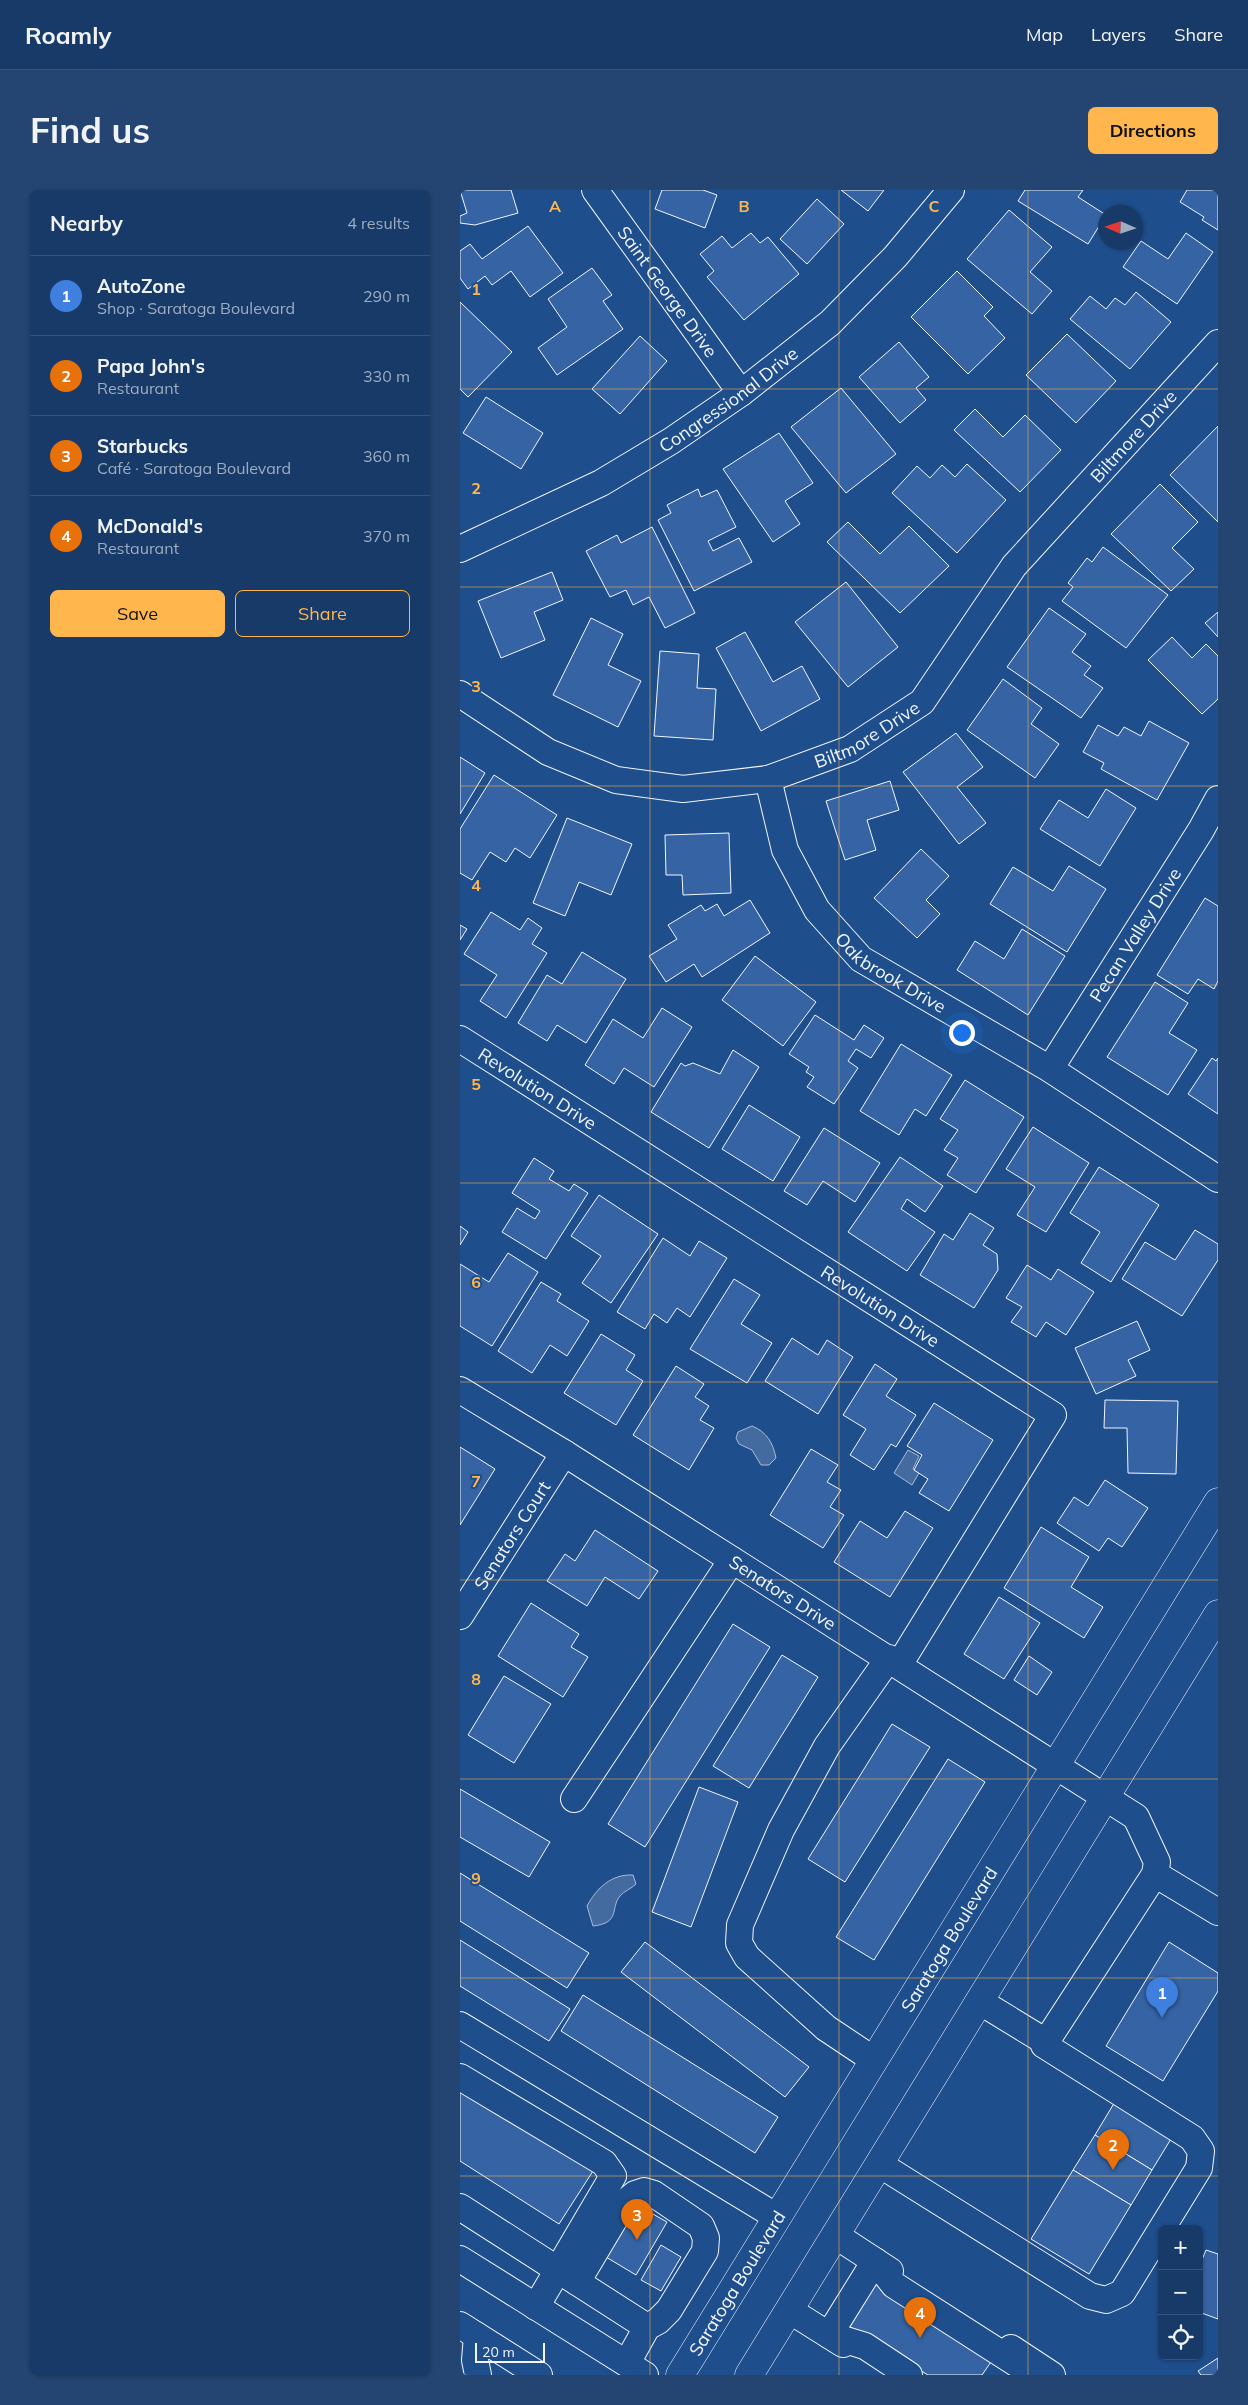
<!DOCTYPE html>
<meta charset="utf-8">
<style>
:root{--surface:#173a69;--page:#244571;--text:#f1f3f6;--muted:#9eadc0;--line:#36547d;--accent:#ffb74d}
body{margin:0;font-family:Mulish,sans-serif;background:var(--page);color:var(--text)}
.controls{position:absolute;right:15px;bottom:15px;display:grid;overflow:hidden;border-radius:8px;box-shadow:0 1px 4px #0004}
.controls button{width:45px;height:45px;display:grid;place-items:center;padding:0;border:0;border-bottom:1px solid var(--line);background:var(--surface);color:var(--text);font:25px sans-serif}
.compass{position:absolute;left:638px;top:15px;width:45px;height:45px;border-radius:50%;background:var(--surface);box-shadow:0 1px 4px #0004;rotate:273deg}
.scale{position:absolute;left:15px;bottom:12px;width:70px;box-sizing:border-box;padding-left:5px;border:2px solid #f2f6ff;border-top:0;font-size:14px;line-height:18px;white-space:nowrap;color:#f2f6ff;-webkit-text-stroke:4px #1f4e8c;paint-order:stroke}
.you{position:absolute;left:501px;top:842px;width:18px;height:18px;margin:-12px;border:4px solid #fff;border-radius:50%;background:#1a73e8;box-shadow:0 0 0 8px #1a73e833}
.badge{display:grid;place-items:center;width:32px;height:32px;border-radius:50%;background:var(--accent);color:#fff;font-size:16px;font-weight:700}
.pin{position:absolute;translate:-50% -41px;filter:drop-shadow(0 1px 2px #0008)}
.pin::after{content:'';position:absolute;top:26px;width:18px;height:15px;background:inherit;clip-path:polygon(0 0,100% 0,50% 100%)}
.list{margin:0;padding:0;list-style:none}
h2{display:flex;justify-content:space-between;align-items:center;height:65px;margin:0;padding:0 20px;font-size:21px}
h2 small{font-size:16px;font-weight:400;color:var(--muted)}
.list li{display:grid;grid-template-columns:32px 1fr auto;gap:15px;align-items:center;box-sizing:border-box;height:80px;padding:0 20px;border-top:1px solid var(--line)}
.list b{display:block;font-size:19px;white-space:nowrap}
.list p{margin:0;font-size:16px;white-space:nowrap;color:var(--muted)}
.list em{font-size:16px;font-style:normal;color:var(--muted)}
.actions{display:flex;gap:10px;padding:15px 20px}
.actions a{flex:1;padding:11px 0;border:1px solid var(--accent);border-radius:8px;text-align:center;font-size:18px;color:var(--accent)}
.actions .main{background:var(--accent);color:#111}
.icon{flex:none;width:28px;height:28px;fill:none;stroke:currentColor;stroke-width:2;stroke-linecap:round;stroke-linejoin:round}
.map{position:relative;flex:none;width:758px;height:2185px;overflow:hidden;border-radius:8px}
header{display:flex;align-items:center;gap:30px;box-sizing:border-box;height:70px;padding:0 25px;background:var(--surface);border-bottom:1px solid var(--line)}
header strong{font-size:24px}
nav{display:flex;gap:28px;margin-inline-start:auto;font-size:18px}
.intro{display:flex;align-items:center;justify-content:space-between;box-sizing:border-box;height:120px;padding:0 30px}
h1{margin:0;font-size:35px}
.button{padding:12px 22px;border-radius:8px;background:var(--accent);color:#111;font-size:18px;font-weight:700}
main{display:flex;gap:30px;padding:0 30px}
aside{flex:1;background:var(--surface);border-radius:8px;box-shadow:0 1px 4px #0004}
.map>svg:first-child{display:block}
.water{fill:#446ba0;stroke:#a8bbd7}
.building{fill:#3563a3;stroke:#f2f6ff}
.lines{fill:none;stroke-linecap:round;stroke-linejoin:round}
.minor-casing{stroke:#f2f6ff;stroke-width:28}
.major-casing{stroke:#f2f6ff;stroke-width:29}
.minor{stroke:#1f4e8c;stroke-width:26}
.major{stroke:#1f4e8c;stroke-width:28}
.grid{fill:none;stroke:#ffb74d;stroke-width:1;stroke-opacity:0.55}
.labels{text-anchor:middle;dominant-baseline:central;stroke-width:4;stroke-linejoin:round;paint-order:stroke}
.street-label{font-size:18px;fill:#f2f6ff;stroke:#1f4e8c}
.grid-label{font-size:16px;text-anchor:middle;font-weight:bold;fill:#ffb74d;stroke:#1f4e8c;stroke-width:4;stroke-linejoin:round;paint-order:stroke}
</style>
<header>
<strong>Roamly</strong>
<nav><a>Map</a><a>Layers</a><a>Share</a></nav>
</header>
<div class="intro"><h1>Find us</h1><a class="button">Directions</a></div>
<main>
<aside>
<h2>Nearby<small>4 results</small></h2>
<ul class="list">
<li><span class="badge" style="background:#3f7fe0">1</span><div><b>AutoZone</b><p>Shop · Saratoga Boulevard</p></div><em>290 m</em></li>
<li><span class="badge" style="background:#e8710a">2</span><div><b>Papa John's</b><p>Restaurant</p></div><em>330 m</em></li>
<li><span class="badge" style="background:#e8710a">3</span><div><b>Starbucks</b><p>Café · Saratoga Boulevard</p></div><em>360 m</em></li>
<li><span class="badge" style="background:#e8710a">4</span><div><b>McDonald's</b><p>Restaurant</p></div><em>370 m</em></li>
</ul>
<div class="actions"><a class="main">Save</a><a>Share</a></div>
</aside>
<div class="map">
<svg width="758" height="2185" viewBox="0 0 758 2185">
<rect width="100%" height="100%" fill="#1f4e8c"/>
<g class="water">
<path d="M292,1236c15,6 21,17 24,32l-7,7h-8l-9,-15 -13,-6 -3,-6 2,-6z"/>
<path d="M448,1260l11,6 -6,13 6,4 -7,12 -18,-12z"/>
<path d="M173,1685l3,9c-5,5 -12,7 -16,12 -10,12 1,27 -27,30l-6,-20c10,-18 24,-32 46,-31z"/>
</g>
<g class="building">
<path d="M0,0h51l7,23 -43,12 -15,-2v-7l7,-3z"/>
<path d="M202,0h41l14,5 -12,33 -50,-19z"/>
<path d="M381,0h43l-16,21z"/>
<path d="M565,0h58l-5,7 28,18 -18,29 -70,-43z"/>
<path d="M727,0h28l3,2v38l-16,-10 2,-3 -24,-15z"/>
<path d="M357,9l27,25 -37,40 -27,-25z"/>
<path d="M549,20l43,37 -22,25 22,19 -20,23 -65,-55z"/>
<path d="M68,36l35,47 -33,24 -19,-26 -19,14 -7,-9 -17,13 -8,-11v-27l10,-7 12,15z"/>
<path d="M291,43l9,10 8,-6 31,37 -55,46 -37,-43 7,-6 -14,-17 22,-18 10,12z"/>
<path d="M726,43l27,19 -36,52 -54,-37 18,-26 27,18z"/>
<path d="M132,78l20,27 -9,6 20,28 -66,46 -19,-27 29,-21 -19,-28z"/>
<path d="M497,81l36,36 -9,9 21,22 -37,36 -57,-57z"/>
<path d="M676,102l35,30 -41,47 -60,-50 20,-23 16,13 9,-11 10,7z"/>
<path d="M0,112l52,50 -44,45 -8,-8z"/>
<path d="M607,144l49,47 -40,42 -50,-48z"/>
<path d="M180,146l27,25 -47,53 -28,-25z"/>
<path d="M439,152l30,35 -13,11 10,12 -26,23 -41,-46z"/>
<path d="M381,198l55,66 -50,39 -55,-66z"/>
<path d="M26,207l57,36 -22,36 -58,-36z"/>
<path d="M515,219l28,28 22,-22 36,35 -41,42 -66,-62z"/>
<path d="M758,236v96l-48,-47z"/>
<path d="M319,243l34,50 -28,18 15,23 -27,18 -50,-73z"/>
<path d="M507,274l39,36 -49,53 -65,-60 25,-27 13,12 12,-13 13,12z"/>
<path d="M700,294l38,38 -26,26 22,21 -23,22 -60,-57z"/>
<path d="M238,299l3,8 16,-7 19,37 -28,14 5,10 26,-13 13,24 -58,29 -36,-71 13,-7 -4,-8z"/>
<path d="M388,332l32,32 29,-28 40,40 -49,47 -73,-71z"/>
<path d="M192,337l43,86 -30,15 -16,-31 -16,8 -7,-15 -16,7 -24,-46 31,-16 4,8z"/>
<path d="M643,357l65,48 -42,53 -64,-47 11,-14 -5,-4 19,-25 5,4z"/>
<path d="M92,382l11,28 -29,12 11,28 -44,18 -23,-57z"/>
<path d="M386,392l52,65 -50,40 -53,-65z"/>
<path d="M589,418l37,26 -14,18 19,14 -7,9 19,13 -22,30 -74,-51z"/>
<path d="M758,422v25l-13,-14z"/>
<path d="M131,428l32,16 -15,31 33,16 -23,46 -65,-32z"/>
<path d="M285,442l28,50 29,-16 18,33 -59,32 -45,-83z"/>
<path d="M712,447l20,21 14,-14 12,12v43l-16,15 -54,-54z"/>
<path d="M200,461l39,3 -2,34 19,1 -3,51 -59,-4z"/>
<path d="M543,489l39,29 -11,16 28,20 -24,34 -68,-48z"/>
<path d="M689,531l40,22 -32,57 -56,-31 3,-6 -21,-11 15,-27 20,11 6,-9 17,9z"/>
<path d="M496,543l27,34 -26,20 29,36 -27,21 -56,-72z"/>
<path d="M0,567l25,16 -25,41z"/>
<path d="M34,585l63,40 -27,43 -15,-10 -9,14 -16,-10 -18,28 -12,-7v-44z"/>
<path d="M430,591l9,29 -32,10 9,30 -31,10 -19,-59z"/>
<path d="M646,599l30,19 -36,58 -60,-37 19,-29 29,18z"/>
<path d="M107,628l65,26 -21,51 -32,-13 -14,34 -32,-13z"/>
<path d="M269,643l2,60 -48,2 -1,-20h-16l-1,-40z"/>
<path d="M461,659l28,27 -23,24 14,14 -23,24 -43,-40z"/>
<path d="M609,676l37,23 -39,63 -77,-48 23,-37 40,24z"/>
<path d="M745,708l13,8v75l-4,8 -16,-10 -10,15 -31,-19z"/>
<path d="M290,710l20,33 -68,44 -8,-13 -28,18 -17,-26 28,-17 -9,-14 33,-20 4,6 12,-7 7,12z"/>
<path d="M31,722l29,18 8,-12 14,10 -10,16 15,9 -41,65 -26,-17 17,-26 -33,-21z"/>
<path d="M0,735l7,4 -7,11z"/>
<path d="M562,739l43,27 -37,59 -71,-45 18,-29 29,18z"/>
<path d="M122,762l44,27 -40,64 -29,-18 -10,16 -29,-18 29,-48 15,9z"/>
<path d="M295,766l61,46 -33,44 -61,-46z"/>
<path d="M695,792l33,21 -19,30 28,17 -29,45 -61,-38z"/>
<path d="M202,818l30,19 -38,60 -30,-19 -10,16 -29,-19 28,-46 30,19z"/>
<path d="M355,825l39,25 10,-15 20,13 -13,20 -15,-9 -8,12 10,7 -24,36 -27,-17 7,-10 -8,-5 3,-5 -20,-13z"/>
<path d="M441,854l51,31 -26,41 -11,-7 -16,26 -39,-24z"/>
<path d="M273,860l26,17 -50,81 -58,-36 30,-49 4,3 8,-3 27,11z"/>
<path d="M752,868l4,3 2,-3v56l-30,-20z"/>
<path d="M505,890l59,37 -48,76 -29,-18 11,-17 -14,-8 14,-20 -18,-11z"/>
<path d="M289,915l51,32 -27,44 -51,-32z"/>
<path d="M573,937l56,36 -43,69 -29,-17 18,-28 -29,-18z"/>
<path d="M364,938l56,35 -25,39 -32,-21 -16,24 -23,-14z"/>
<path d="M440,967l43,29 -18,26 -18,-13 -6,10 34,23 -28,39 -59,-39z"/>
<path d="M74,968l20,13 -5,8 20,12 5,-7 14,9 -42,66 -44,-27 15,-24 18,11 5,-8 -28,-18z"/>
<path d="M639,977l60,38 -48,77 -30,-19 19,-31 -30,-19z"/>
<path d="M139,1005l59,39 -47,69 -29,-20 19,-27 -30,-20z"/>
<path d="M510,1023l24,15 -11,17 14,9 1,16 -24,38 -54,-33 24,-41 9,6z"/>
<path d="M0,1036l8,6 -8,13z"/>
<path d="M735,1040l23,14v16l-36,56 -60,-37 23,-37 30,18z"/>
<path d="M203,1048l27,18 9,-15 28,17 -37,59 -13,-9 -10,15 -13,-9 -9,15 -28,-17z"/>
<path d="M48,1063l30,19 -46,74 -32,-20v-62l29,18z"/>
<path d="M567,1075l24,15 7,-11 36,23 -28,43 -20,-13 -10,15 -25,-15 11,-15 -16,-9z"/>
<path d="M274,1089l26,16 -19,29 31,19 -25,40 -57,-34z"/>
<path d="M81,1092l20,12 -4,7 32,20 -22,35 -17,-11 -18,28 -34,-22z"/>
<path d="M677,1131l13,29 -22,10 8,16 -40,18 -21,-46z"/>
<path d="M141,1144l34,21 -9,15 17,11 -27,44 -52,-32z"/>
<path d="M332,1148l26,17 9,-15 26,17 -35,57 -53,-33z"/>
<path d="M415,1174l22,15 -11,17 30,19 -20,32 -5,-3 -17,26 -24,-15 16,-26 -23,-14z"/>
<path d="M216,1176l28,18 -9,13 14,9 -9,14 14,8 -25,42 -56,-35z"/>
<path d="M645,1210l73,1 -2,73 -48,-1 -1,-45h-23z"/>
<path d="M474,1213l59,37 -44,71 -30,-18 9,-14 -14,-9 8,-15 -15,-9z"/>
<path d="M0,1257l35,22 -35,56z"/>
<path d="M351,1259l27,16 -11,17 14,8 -11,17 14,8 -21,33 -53,-33z"/>
<path d="M645,1290l43,28 -26,39 -14,-9 -9,13 -42,-28 17,-26 14,9z"/>
<path d="M445,1321l28,17 -43,69 -56,-35 26,-41 27,17z"/>
<path d="M581,1337l48,30 -18,30 32,20 -19,31 -80,-50z"/>
<path d="M135,1340l63,41 -19,28 -34,-22 -18,29 -40,-25 18,-27 10,7z"/>
<path d="M539,1407l41,26 -36,56 -40,-25z"/>
<path d="M71,1413l48,31 -8,13 17,10 -25,40 -65,-41z"/>
<path d="M273,1434l37,23 -125,200 -37,-23z"/>
<path d="M322,1465l36,22 -69,111 -36,-22z"/>
<path d="M569,1466l23,16 -15,23 -23,-15z"/>
<path d="M44,1486l47,28 -37,59 -46,-28z"/>
<path d="M432,1534l38,23 -85,135 -37,-23z"/>
<path d="M488,1569l37,23 -111,178 -38,-23z"/>
<path d="M239,1597l39,15 -47,125 -39,-15z"/>
<path d="M0,1599l90,53 -21,35 -69,-40z"/>
<path d="M0,1683l129,80 -22,35 -107,-67z"/>
<path d="M0,1750l110,69 -21,32 -89,-55z"/>
<path d="M185,1752l164,125 -24,30 -164,-125z"/>
<path d="M709,1752l49,31v18l-55,90 -57,-35z"/>
<path d="M123,1805l195,122 -23,36 -194,-122z"/>
<path d="M0,1897l133,84 -34,53 -99,-63z"/>
<path d="M656,1910l58,34 -22,36 -57,-35z"/>
<path d="M635,1945l57,35 -21,35 -58,-35z"/>
<path d="M613,1980l58,35 -42,69 -58,-35z"/>
<path d="M177,2015l30,17 -31,53 -30,-18z"/>
<path d="M201,2055l20,12 -20,34 -20,-11z"/>
<path d="M746,2060l12,4v65l-19,-7v-45z"/>
<path d="M415,2087l122,76 -15,22h-54l-84,-52z"/>
<path d="M758,2168v17h-17l-3,-4z"/>
</g>
<g class="lines">
<defs>
<g id="minor">
<path id="s1" d="M135,0l146,203"/>
<path id="s2" d="M0,359l141,-66 70,-42 70,-48 89,-70 65,-66 56,-67"/>
<path id="s3" d="M0,504l88,58 68,28 67,9 85,-10 82,-30 72,-47 92,-136 204,-223"/>
<path id="s4" d="M308,589l17,71 32,60 44,49 189,110 168,110"/>
<path id="s5" d="M0,849l593,376 -154,250"/>
<path id="s6" d="M590,879l151,-239 17,-31"/>
<path id="s7" d="M0,1200l104,63 572,364 21,45 -2,12 -111,171 148,93 9,13 -2,17 -77,125 -16,7 -16,-4 -211,-132"/>
<path id="s8" d="M0,1426l104,-163"/>
<path d="M114,1609l158,-239"/>
<path d="M695,1684l63,38"/>
<path d="M519,1811l67,41"/>
<path d="M0,1835l317,192"/>
<path d="M414,1870l-48,-32 -79,-71 -8,-14 1,-18 41,-95 46,-84 62,-88"/>
<path d="M0,1887l144,86 9,13 -77,131"/>
<path d="M0,2017l187,120"/>
<path d="M375,2045l55,36"/>
<path d="M0,2069l185,116"/>
<path d="M117,2092l47,-79 11,-9 9,-3 10,3 47,32 5,12 -1,13 -36,59 -11,11 -11,6 -20,36"/>
<path d="M329,2120l54,34"/>
<path d="M0,2135l79,50"/>
<path d="M17,2146l-2,24 3,15"/>
<path d="M551,2158l41,27"/>
<path d="M449,2185l-44,-29 -36,-11 46,-74 19,24 128,82 2,8"/>
</g>
<g id="major">
<path id="s9" d="M220,2185l538,-873"/>
<path d="M289,2185l469,-761"/>
</g>
</defs>
<use href="#minor" class="minor-casing"/>
<use href="#major" class="major-casing"/>
<use href="#minor" class="minor"/>
<use href="#major" class="major"/>
</g>
<path class="grid" d="M190,0v2185M379,0v2185M568,0v2185M0,199h758M0,397h758M0,596h758M0,795h758M0,993h758M0,1192h758M0,1390h758M0,1589h758M0,1788h758M0,1986h758"/>
<g class="labels">
<g class="street-label">
<text stroke="none"><textPath href="#s1" startOffset="125">Saint George Drive</textPath></text>
<text stroke="none"><textPath href="#s2" startOffset="308">Congressional Drive</textPath></text>
<text stroke="none"><textPath href="#s3" startOffset="846">Biltmore Drive</textPath></text>
<text stroke="none"><textPath href="#s3" startOffset="441">Biltmore Drive</textPath></text>
<text stroke="none"><textPath href="#s6" startOffset="159">Pecan Valley Drive</textPath></text>
<text stroke="none"><textPath href="#s4" startOffset="239">Oakbrook Drive</textPath></text>
<text stroke="none"><textPath href="#s5" startOffset="92">Revolution Drive</textPath></text>
<text stroke="none"><textPath href="#s5" startOffset="498">Revolution Drive</textPath></text>
<text stroke="none"><textPath href="#s8" startOffset="96">Senators Court</textPath></text>
<text stroke="none"><textPath href="#s7" startOffset="381">Senators Drive</textPath></text>
<text stroke="none"><textPath href="#s9" startOffset="512">Saratoga Boulevard</textPath></text>
<text stroke="none"><textPath href="#s9" startOffset="108">Saratoga Boulevard</textPath></text>
</g>
</g>
<g class="grid-label">
<text x="95" y="22">A</text>
<text x="284" y="22">B</text>
<text x="474" y="22">C</text>
<text x="16" y="105">1</text>
<text x="16" y="304">2</text>
<text x="16" y="502">3</text>
<text x="16" y="701">4</text>
<text x="16" y="900">5</text>
<text x="16" y="1098">6</text>
<text x="16" y="1297">7</text>
<text x="16" y="1495">8</text>
<text x="16" y="1694">9</text>
</g>
</svg>
<div class="controls">
<button>+</button>
<button>−</button>
<button><svg class="icon" aria-label="locate" viewBox="0 0 24 24"><circle cx="12" cy="12" r="6"/><path d="M12 2v4M12 18v4M2 12h4M18 12h4"/></svg></button>
</div>
<svg class="compass" viewBox="-18 -18 36 36"><path d="M0-13l5 13h-10z" fill="#e53935"/><path d="M0 13l5-13h-10z" fill="#9eadc0"/></svg>
<div class="scale">20 m</div>
<div class="you"></div>
<div class="pin badge" style="left:702px;top:1828px;background:#3f7fe0">1</div>
<div class="pin badge" style="left:653px;top:1980px;background:#e8710a">2</div>
<div class="pin badge" style="left:177px;top:2050px;background:#e8710a">3</div>
<div class="pin badge" style="left:460px;top:2148px;background:#e8710a">4</div>
</div>
</main>
